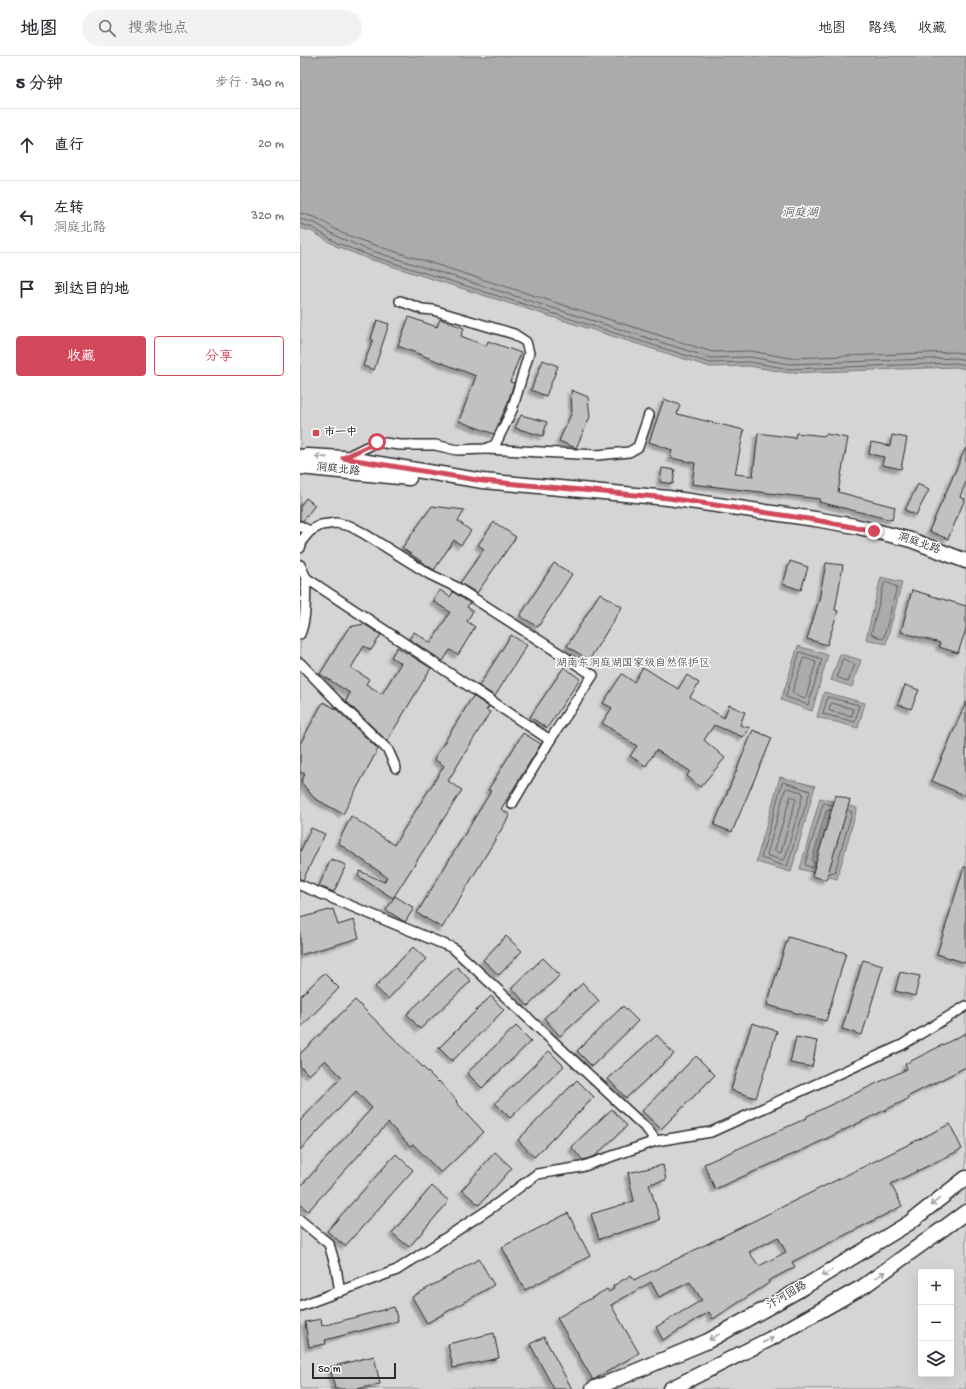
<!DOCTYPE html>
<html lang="zh">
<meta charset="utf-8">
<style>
:root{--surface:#fff;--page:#f2f2f3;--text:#2b2b33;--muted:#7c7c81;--line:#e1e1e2;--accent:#d1495b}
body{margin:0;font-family:"Gochi Hand","LXGW WenKai TC",sans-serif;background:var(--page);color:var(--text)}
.controls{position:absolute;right:12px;bottom:12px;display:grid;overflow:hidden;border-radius:4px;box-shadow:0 4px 16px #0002}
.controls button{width:36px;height:36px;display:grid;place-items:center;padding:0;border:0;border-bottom:1px solid var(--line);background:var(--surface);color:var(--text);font:20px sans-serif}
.scale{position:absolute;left:12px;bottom:10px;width:84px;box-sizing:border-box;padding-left:4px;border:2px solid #2b2b2b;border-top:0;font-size:11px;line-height:14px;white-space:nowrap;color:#2b2b2b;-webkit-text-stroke:3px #fff;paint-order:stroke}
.stop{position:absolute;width:12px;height:12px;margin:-9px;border:3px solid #d1495b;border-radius:50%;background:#fff}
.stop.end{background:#d1495b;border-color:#fff;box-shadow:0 1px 4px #0008}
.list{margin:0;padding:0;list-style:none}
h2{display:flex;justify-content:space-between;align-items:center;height:52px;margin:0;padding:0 16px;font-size:17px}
h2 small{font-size:13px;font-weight:400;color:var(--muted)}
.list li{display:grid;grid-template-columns:26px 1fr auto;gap:12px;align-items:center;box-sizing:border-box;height:72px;padding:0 16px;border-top:1px solid var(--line)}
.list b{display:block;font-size:15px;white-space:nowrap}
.list p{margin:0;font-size:13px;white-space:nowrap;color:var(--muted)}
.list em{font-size:13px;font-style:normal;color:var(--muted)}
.actions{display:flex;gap:8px;padding:12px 16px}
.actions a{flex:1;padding:9px 0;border:1px solid var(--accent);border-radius:4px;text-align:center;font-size:14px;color:var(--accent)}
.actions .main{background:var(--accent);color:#fff}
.icon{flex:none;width:22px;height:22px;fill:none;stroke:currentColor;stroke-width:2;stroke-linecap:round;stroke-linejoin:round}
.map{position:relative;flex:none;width:666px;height:1333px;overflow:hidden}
header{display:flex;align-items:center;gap:24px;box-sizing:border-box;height:56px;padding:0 20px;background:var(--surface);border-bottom:1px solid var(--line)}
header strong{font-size:19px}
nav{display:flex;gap:22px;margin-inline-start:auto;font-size:14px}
.search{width:280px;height:36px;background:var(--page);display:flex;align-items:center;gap:10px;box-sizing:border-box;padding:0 14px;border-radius:22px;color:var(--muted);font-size:15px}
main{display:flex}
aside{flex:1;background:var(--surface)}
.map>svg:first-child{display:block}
.green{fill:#d5d5d5;stroke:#808080;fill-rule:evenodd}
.water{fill:#ababab;stroke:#787878}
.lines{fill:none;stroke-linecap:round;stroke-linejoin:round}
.shore{stroke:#5e5e5e;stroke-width:1}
.building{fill:#c1c1c1;stroke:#2b2b2b;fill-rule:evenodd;filter:url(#shadow)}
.minor-casing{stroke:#2b2b2b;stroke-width:12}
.primary-casing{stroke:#2b2b2b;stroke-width:17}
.minor{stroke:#fff;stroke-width:9}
.primary{stroke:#fff;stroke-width:14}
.oneway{stroke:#a0a0a0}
.route{stroke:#d1495b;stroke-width:5}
.poi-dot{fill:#d1495b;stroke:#fff;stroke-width:1.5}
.labels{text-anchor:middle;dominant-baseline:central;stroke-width:3;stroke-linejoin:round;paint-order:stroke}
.poi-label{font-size:11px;font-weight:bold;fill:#2b2b2b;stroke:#fff;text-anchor:start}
.street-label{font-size:11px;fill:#2b2b2b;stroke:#fff}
.park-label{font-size:11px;fill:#565656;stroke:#fff}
.water-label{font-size:12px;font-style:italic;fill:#585858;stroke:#fff}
</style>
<header>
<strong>地图</strong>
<div class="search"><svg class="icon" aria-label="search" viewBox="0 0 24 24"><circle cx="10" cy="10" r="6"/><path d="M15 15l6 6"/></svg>搜索地点</div>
<nav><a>地图</a><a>路线</a><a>收藏</a></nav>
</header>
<main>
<aside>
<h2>5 分钟<small>步行 · 340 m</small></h2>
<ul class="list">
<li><svg class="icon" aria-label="ahead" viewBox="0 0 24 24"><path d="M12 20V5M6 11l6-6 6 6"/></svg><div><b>直行</b></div><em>20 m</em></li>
<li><svg class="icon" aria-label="left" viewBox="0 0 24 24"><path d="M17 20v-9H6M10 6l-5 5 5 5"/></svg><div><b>左转</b><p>洞庭北路</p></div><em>320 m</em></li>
<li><svg class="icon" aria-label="arrive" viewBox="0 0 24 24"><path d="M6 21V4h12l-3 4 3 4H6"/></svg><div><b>到达目的地</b></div></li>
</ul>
<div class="actions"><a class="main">收藏</a><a>分享</a></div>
</aside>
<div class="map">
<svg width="666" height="1333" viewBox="0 0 666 1333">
<defs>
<filter id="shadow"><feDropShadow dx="-3.5" dy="3.5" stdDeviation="1" flood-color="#0004"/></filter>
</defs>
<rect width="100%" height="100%" fill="#f2f2f2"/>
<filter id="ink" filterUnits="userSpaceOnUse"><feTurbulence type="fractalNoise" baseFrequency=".025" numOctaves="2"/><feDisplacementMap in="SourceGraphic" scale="8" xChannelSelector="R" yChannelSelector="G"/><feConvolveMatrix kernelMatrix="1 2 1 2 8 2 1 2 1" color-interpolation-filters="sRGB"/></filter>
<g filter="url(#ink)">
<path class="green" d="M0,0h666v1333h-666zM621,1216h30v102h-30z"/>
<g class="water">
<path d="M0,0h666v313l-10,-2 -167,6 -40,-7 -39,1 -344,-109 -30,-12 -25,-15 -11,-3z"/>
<path d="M581,521l21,5 -16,62 -20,-5z"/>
<path d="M498,590l30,9 -16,56 -31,-11z"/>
<path d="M540,598l21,6 -9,27 -21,-7z"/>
<path d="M524,636l41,11 -7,25 -41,-11z"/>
<path d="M480,721l35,9 -24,86 -35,-10z"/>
<path d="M520,742l37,10 -20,71 -37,-10z"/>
</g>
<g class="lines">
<g class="shore">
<path d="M0,157l17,5 25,15 29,11 341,108 39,-1 39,7 165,-6 11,2"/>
<path d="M0,163l15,4 25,15 29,12 342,108 39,-1 40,7 165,-6 11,2"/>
<path d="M0,168l13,4 24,15 31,12 342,108 39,-1 41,7 165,-6 11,2"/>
<path d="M586,526l11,5 -13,50 -2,2 -11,-5 13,-50z"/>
<path d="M500,596l22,7 -14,46 -22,-8z"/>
<path d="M505,602l11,4 -10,35 -2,2 -12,-6 11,-34z"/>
<path d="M544,603l11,5 -7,18 -11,-5 5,-17z"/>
<path d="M528,641l31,8 -4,17 -32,-8z"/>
<path d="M532,647l21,6 -1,7 -22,-5 -1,-2z"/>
<path d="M484,726l26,9 -23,76 -26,-9 21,-75z"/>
<path d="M488,732l14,4 1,2 -18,65 -2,1 -15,-4 -1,-2 18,-64z"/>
<path d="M491,740l5,3 -15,53 -2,1 -4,-3z"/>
<path d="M515,807l-3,-2 14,-50 5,-1"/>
<path d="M513,812l-6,-2 -2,-2 18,-60 2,-1 7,2"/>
<path d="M529,817l6,-1 17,-60 -4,-2"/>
</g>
</g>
<g class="building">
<path d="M109,261l28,10 3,-8 24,9 -3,8 25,10 2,-5 33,12 -11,29 4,1 -7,22 -13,29 -35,-13 17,-45 -78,-30z"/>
<path d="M77,264l12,4 -15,46 -11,-4 10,-26 -2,-1z"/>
<path d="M243,304l15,6 -12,30 -15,-6z"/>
<path d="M271,334l17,7 2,20 -14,31 -17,-7 13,-29z"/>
<path d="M364,343l16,6 -3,9 67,16 -9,44 18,2 5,-43 37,5 1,-5 29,3 1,-2 22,4 -10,54 57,15 -3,13 -73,-18 1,-3 -128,-15 3,-21 -25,-5 2,-8 -23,-8z"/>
<path d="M221,359l26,7 -4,14 -28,-8z"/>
<path d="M592,379l15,3 -6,31 -19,-4 2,-8 -15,-3 2,-12 19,4z"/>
<path d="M666,391v35l-6,15 5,2 -17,40 -19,-8z"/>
<path d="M362,412l13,2 -2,14 -13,-2z"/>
<path d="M618,428l11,6 -13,25 -11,-5z"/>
<path d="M6,442l9,7 -12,16 -3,-1v-14z"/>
<path d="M132,450l33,4 -7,11 13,10 -10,14 -7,-5 -20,30 -32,-22z"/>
<path d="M194,466l22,15 -39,56 -17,-10 24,-34 -6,-4z"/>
<path d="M490,505l18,6 -7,23 -18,-6z"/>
<path d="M254,507l18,11 -34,53 -18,-11z"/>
<path d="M526,507l17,2 -8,45 3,1 -11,34 -20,-6 12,-39z"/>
<path d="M140,534l10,7 3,-5 17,11 -3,4 6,4 -6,10 8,6 -17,28 -8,-5 -7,11 -34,-22 5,-7 17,11 19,-31 -17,-11z"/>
<path d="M612,534l54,16v23l-8,24 -19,-6 1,-4 -39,-11z"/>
<path d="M300,537l22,14 -33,53 -22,-14z"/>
<path d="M64,568l17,11 -10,15 -7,-4 -13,22 18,11 -3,5 16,10 19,-31 -10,-6 6,-10 34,21 -44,73 -41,-40 4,-8 -30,-19 29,-47z"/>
<path d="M211,579l16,10 -32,51 -16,-10z"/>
<path d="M264,611l16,12 -33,49 -17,-11z"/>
<path d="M343,611l35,22 9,-14 12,8 -9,14 34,21 5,-13 16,7 -5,13 10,3 -7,9 -29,-12 -10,15 21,18 -25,29 -13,-11 3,-5 -34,-21 -10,16 -16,-10 7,-10 -35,-23 10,-15 -9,-5 19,-29 12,8z"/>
<path d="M605,629l14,5 -8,19 -13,-5z"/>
<path d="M173,640l16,11 -3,3 4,2 -42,69 14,9 -69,108 -35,-22 2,-5 24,11 3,-5 -49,-34 13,-27 43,29 50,-79 -10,-7z"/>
<path d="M23,646l13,7 42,40 -35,65 -29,-16 -13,-16 4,-8 -5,-2v-28z"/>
<path d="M666,646v94l-34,-15z"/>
<path d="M453,674l19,8 -40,94 -18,-7z"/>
<path d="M223,677l18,11 -40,65 9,6 -68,113 -25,-15 74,-122 -3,-1z"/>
<path d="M536,739l14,5 -24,80 -14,-4z"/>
<path d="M11,772l14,6 -22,46 -3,-1v-27z"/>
<path d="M31,803l15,6 -12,27 -15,-6z"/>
<path d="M664,811h2v96l-29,-9z"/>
<path d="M95,840l19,12 -9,14 -19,-12z"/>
<path d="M33,853l5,16 16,-5 5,18 -59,17v-37z"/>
<path d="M206,880l16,15 -23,24 -16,-15z"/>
<path d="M488,881l58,16 -20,68 -59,-16z"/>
<path d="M113,891l13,12 -38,40 -13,-12z"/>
<path d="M243,902l17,17 -32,31 -16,-18z"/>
<path d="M563,904l20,6 -21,69 -20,-6z"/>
<path d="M157,911l14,14 -51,48 -13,-15z"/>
<path d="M600,916l20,4 -5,20 -20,-5z"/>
<path d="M24,917l15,15 -39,40v-31z"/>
<path d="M283,927l16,18 -39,35 -16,-18z"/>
<path d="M191,940l13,14 -52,51 -13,-13z"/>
<path d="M55,944l83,82 1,-1 18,20 -1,1 28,30 -43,41 -28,-29 -3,2 -22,-23 -80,88 -8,-7v-17l72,-79 -16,-17 -56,59v-29l42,-44 -17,-17 -16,15 -9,-9v-12z"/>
<path d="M323,950l15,15 -46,45 -15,-15z"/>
<path d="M452,967l25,8 -21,67 -25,-8z"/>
<path d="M216,970l15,15 -49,47 -15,-15z"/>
<path d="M666,977v34l-59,30 1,2 -103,50 -90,40 -11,-25 103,-46v-2l100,-47 -2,-5z"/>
<path d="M357,979l17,19 -48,44 -18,-19z"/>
<path d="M496,981l21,4 -5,26 -22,-4z"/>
<path d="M249,995l15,15 -54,52 -15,-15z"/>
<path d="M396,1000l19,19 -54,54 -19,-18z"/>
<path d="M277,1024l17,17 -60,60 -16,-17z"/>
<path d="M312,1053l15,17 -32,30 -12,4 -12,-13z"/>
<path d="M650,1068l12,25 -71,35 11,22 -110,56 3,5 -27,14 1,2 -56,36 -4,-7 -46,28 -7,-13 46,-27 -12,-18 -31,15 -8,-15 -40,23 28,48 -46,27 -36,-62 50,-29 2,3 5,-3 -1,-3 18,-11 3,5zM478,1181l8,15 -27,14 -10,-14z"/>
<path d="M195,1096l17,16 -33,37 -17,-15z"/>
<path d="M96,1098l17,16 -68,76 -18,-15z"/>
<path d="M363,1109l3,15 -17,4 11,36 -61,19 -8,-25 43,-13 -6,-28z"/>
<path d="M132,1130l17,15 -40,46 -17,-14z"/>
<path d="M268,1157l22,43 -65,34 -23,-43z"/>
<path d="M179,1203l15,26 -67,38 -15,-26z"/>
<path d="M94,1251l4,14 -73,19 1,4 -17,3 -4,-25 16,-3 1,7z"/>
<path d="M194,1277l5,25 -46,10 -5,-24z"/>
<path d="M244,1281l28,52h-18l-24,-45z"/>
<path d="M74,1300l6,28 -23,5h-22l-5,-22z"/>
</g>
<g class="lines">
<defs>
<g id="minor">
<path d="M186,393l111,6 32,-3 9,-5 11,-32"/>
<path d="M44,402l33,-16 23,3h35l22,5 28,-1 10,-4 17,-35 17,-57 -3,-11 -12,-8 -81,-24 -11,-1 -22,-8"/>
<path d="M0,470l10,5 11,-6 15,-2 14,3 13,7 66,41 27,13 137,88 -43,65 -38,64"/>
<path d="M0,492l3,-9 7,-8"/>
<path d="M0,509l6,13 244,162"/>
<path d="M0,578c7,-17 5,-37 6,-56"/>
<path d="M0,607l36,37 52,50 8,18"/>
<path d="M0,829l153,63 195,182 8,11"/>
<path d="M0,1164l29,24 7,24 4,24"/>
<path d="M0,1250l97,-36 97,-64 43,-32 44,-7 75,-26 55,-9 191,-87 64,-39"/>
</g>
<g id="primary">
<path d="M0,401l8,-1 35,2 140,23 185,17 147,21 40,7 56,14 55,21"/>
<path d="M0,411l109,11"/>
<path d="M293,1333l115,-48 91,-51 110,-67 57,-45"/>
<path d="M370,1333l100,-50 94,-53 102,-74"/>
</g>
</defs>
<use href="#minor" class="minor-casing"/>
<use href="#primary" class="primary-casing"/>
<use href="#minor" class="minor"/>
<use href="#primary" class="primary"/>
</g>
<defs><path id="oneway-shaft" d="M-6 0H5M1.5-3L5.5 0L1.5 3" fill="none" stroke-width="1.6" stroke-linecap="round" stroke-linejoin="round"/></defs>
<g class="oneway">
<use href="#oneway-shaft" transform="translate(21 401) rotate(-176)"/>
<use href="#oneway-shaft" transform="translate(635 1146) rotate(142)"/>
<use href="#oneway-shaft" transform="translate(527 1217) rotate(149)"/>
<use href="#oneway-shaft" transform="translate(580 1219) rotate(-35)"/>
<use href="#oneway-shaft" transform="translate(414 1281) rotate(151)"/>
<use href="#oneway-shaft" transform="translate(468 1284) rotate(-28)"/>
</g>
</g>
<g class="lines" filter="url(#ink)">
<path class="route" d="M77,386l-34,16 140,23 185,17 147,22 59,11"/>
</g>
<rect class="poi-dot" x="12" y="373" width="8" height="8" rx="2"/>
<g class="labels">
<g class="poi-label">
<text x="24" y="377">市一中</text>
</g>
<g class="street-label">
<text transform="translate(38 414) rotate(6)">洞庭北路</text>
<text transform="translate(619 488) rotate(19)">洞庭北路</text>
<text transform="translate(487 1240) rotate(-30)">汴河园路</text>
</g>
<g class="park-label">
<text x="333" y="608">湖南东洞庭湖国家级自然保护区</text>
</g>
<g class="water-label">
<text x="500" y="158">洞庭湖</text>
</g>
</g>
</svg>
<div class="controls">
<button>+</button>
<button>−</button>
<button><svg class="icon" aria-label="layers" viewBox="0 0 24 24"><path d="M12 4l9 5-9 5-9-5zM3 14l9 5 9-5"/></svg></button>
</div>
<div class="scale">50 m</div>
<div class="stop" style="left:77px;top:386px"></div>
<div class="stop end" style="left:574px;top:475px"></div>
</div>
</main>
